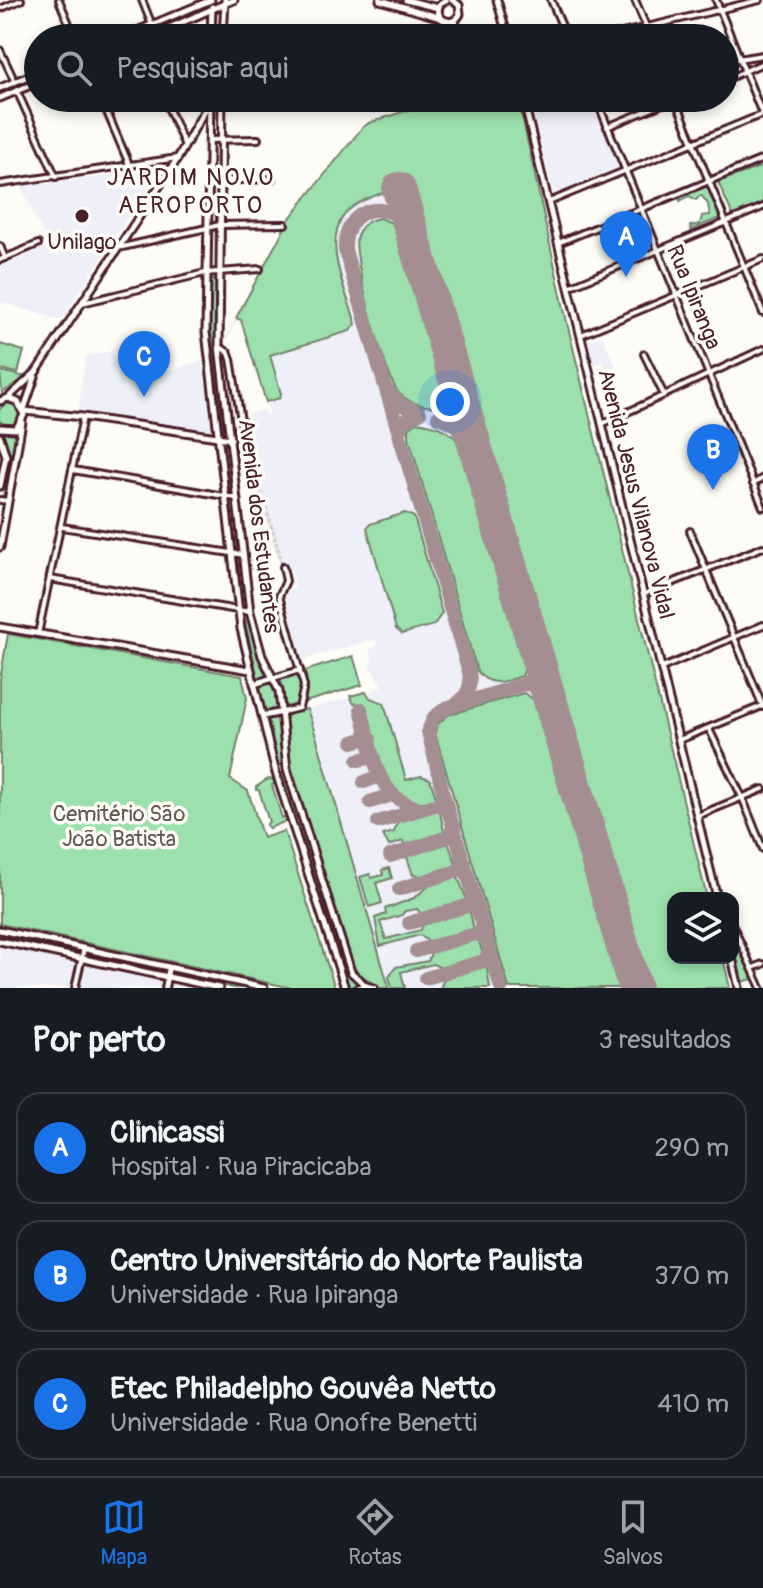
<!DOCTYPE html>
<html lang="pt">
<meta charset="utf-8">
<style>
:root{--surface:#171b24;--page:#20242c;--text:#f1f3f6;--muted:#9ea1a6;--line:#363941;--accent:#1a73e8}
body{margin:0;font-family:Pangolin,sans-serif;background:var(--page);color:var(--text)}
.controls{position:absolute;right:24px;bottom:24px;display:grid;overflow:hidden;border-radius:16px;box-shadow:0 4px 12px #0003}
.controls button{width:72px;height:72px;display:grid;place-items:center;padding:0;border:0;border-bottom:2px solid var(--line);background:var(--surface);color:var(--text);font:40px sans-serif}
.you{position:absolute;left:450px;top:402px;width:28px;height:28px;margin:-20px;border:6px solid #fff;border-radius:50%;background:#1a73e8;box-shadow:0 0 0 12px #1a73e833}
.badge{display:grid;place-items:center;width:52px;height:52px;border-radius:50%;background:var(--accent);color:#fff;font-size:26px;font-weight:700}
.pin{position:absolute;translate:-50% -66px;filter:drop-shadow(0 2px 4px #0008)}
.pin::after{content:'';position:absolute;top:42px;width:28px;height:24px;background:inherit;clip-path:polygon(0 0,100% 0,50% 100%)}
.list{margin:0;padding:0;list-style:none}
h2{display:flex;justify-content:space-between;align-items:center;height:104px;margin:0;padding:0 32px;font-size:34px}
h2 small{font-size:26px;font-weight:400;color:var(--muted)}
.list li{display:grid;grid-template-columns:52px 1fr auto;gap:24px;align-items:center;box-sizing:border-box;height:112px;margin:0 16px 16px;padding:0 16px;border:2px solid var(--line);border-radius:24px}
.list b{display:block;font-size:30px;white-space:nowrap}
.list p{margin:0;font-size:26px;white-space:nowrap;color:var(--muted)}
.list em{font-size:26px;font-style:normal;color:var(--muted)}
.icon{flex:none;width:44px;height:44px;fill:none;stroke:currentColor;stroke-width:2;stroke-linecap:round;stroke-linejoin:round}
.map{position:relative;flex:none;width:763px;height:988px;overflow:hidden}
.search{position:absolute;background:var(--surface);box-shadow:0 4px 12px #0003;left:24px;right:24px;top:24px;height:88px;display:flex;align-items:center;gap:20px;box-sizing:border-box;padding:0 28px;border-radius:44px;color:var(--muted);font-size:30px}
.sheet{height:488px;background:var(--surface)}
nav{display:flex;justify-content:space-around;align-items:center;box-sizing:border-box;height:112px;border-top:2px solid var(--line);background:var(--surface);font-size:22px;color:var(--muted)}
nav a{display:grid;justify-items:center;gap:4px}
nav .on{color:var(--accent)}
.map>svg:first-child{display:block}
.built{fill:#eeeff8}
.green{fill:#9ce1ad;stroke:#73806c;stroke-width:2}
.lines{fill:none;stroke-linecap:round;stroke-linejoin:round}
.taxiway{stroke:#a48e91;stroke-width:14}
.runway{stroke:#a48e91;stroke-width:34}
.minor-tunnel{stroke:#d9d0ce;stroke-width:4;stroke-dasharray:4 2;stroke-linecap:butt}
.minor-casing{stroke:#4a1f2b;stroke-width:10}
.tertiary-casing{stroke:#4a1f2b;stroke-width:11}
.secondary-casing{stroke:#4a1f2b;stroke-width:11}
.minor{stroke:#fdfcf7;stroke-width:4}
.tertiary{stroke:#fdfcf7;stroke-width:5}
.secondary{stroke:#fdfcf7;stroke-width:5}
.poi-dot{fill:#4a1f2b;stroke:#fdfcf7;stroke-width:3}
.labels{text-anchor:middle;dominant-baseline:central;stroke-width:7;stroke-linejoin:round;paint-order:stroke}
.poi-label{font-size:22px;fill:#4a1f2b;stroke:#fdfcf7}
.street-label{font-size:22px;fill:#4a1f2b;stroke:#fdfcf7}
.park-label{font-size:22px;fill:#635952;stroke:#fdfcf7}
.neighbourhood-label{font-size:24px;letter-spacing:2px;fill:#4a1f2b;stroke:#fdfcf7}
</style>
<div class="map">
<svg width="763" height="988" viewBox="0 0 763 988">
<rect width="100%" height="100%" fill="#fdfcf7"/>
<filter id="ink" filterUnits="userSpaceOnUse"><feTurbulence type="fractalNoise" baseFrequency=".0125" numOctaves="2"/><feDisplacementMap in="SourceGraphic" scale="16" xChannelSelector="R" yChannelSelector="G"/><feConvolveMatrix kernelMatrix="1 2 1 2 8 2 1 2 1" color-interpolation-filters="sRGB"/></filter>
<g filter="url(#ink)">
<g class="built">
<path d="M444,98h74l50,229 139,571h-34v60h50l7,30h-351l-24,-18 -62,-190 -7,-61 4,-5 77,-21 15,-7 -13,-21 3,-1 -2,-15 8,-3 -2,-7 -74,21 -17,-67 10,-4 -4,-20 -4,-3 -6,1 -42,-139 12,-4 -3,-10 16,-4 2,6 4,-1 -29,-95 -5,2 -9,18h-3l66,-122 72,-90 7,-5z"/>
<path d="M530,98h61l28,69 -65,28z"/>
<path d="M159,169l-98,151 -61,-18v-35l49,-21 -28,-59z"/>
<path d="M602,336l14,31 -10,4 -4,-9 -11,4 -6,-24z"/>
<path d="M113,351l10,33 80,-23 9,71 -134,-22 8,-54z"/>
<path d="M0,947l193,41h-193z"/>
</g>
<g class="green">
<path d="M444,98h74l50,229 139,571h-34v60h50l7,30h-80l-239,-802 -4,-1c-15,5 -39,11 -53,21 -38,26 -8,84 2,118l-6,7 -80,24 11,39 -1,4 -14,4 -25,-82 -5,-2 54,-100 72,-90 7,-5z"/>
<path d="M763,166v37l-30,13 -15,-34z"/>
<path d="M707,185l15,32 -31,13 -1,-4 10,-2 2,-8 8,-1 -2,-11 -7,-9 -5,5 -7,-4 -9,5 -1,-4z"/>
<path d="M380,218l12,5 5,8 44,145c4,12 11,24 -3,31 -14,0 -30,-4 -40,-15 -13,-16 -47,-137 -41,-156 4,-11 13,-17 23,-18z"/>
<path d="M213,279l3,5 -1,49 12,101 -4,-1 -13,-108v-44z"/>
<path d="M0,344l24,7 -6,22 -18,-4z"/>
<path d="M0,371l26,6 -24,16z"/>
<circle cx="9" cy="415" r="11"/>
<path d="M416,422c21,3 33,7 46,23l64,220 -4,11c-18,6 -32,12 -45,-5l-68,-233v-10z"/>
<path d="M17,431l-10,65 -4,1 6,-47 -6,-17z"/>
<path d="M405,513l9,4 28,96 -8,12 -32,9 -6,-5 -29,-101 3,-4z"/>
<path d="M247,615c3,7 19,57 19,62l-5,3 -3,-1 -14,-62z"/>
<path d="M8,634l234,42 5,22 -17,81 18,12 15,47 21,-7 51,157h-43l-292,-64v-245z"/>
<path d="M353,656l9,29 -57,17 3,-14 -3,-17z"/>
<path d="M299,673c3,12 3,20 -2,32l-11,3 -5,-29z"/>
<path d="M270,682l6,10 3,18 -14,3 -8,-28z"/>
<path d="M366,692l4,6 14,5 22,77 15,-4 9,3 6,19 -3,3c-22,6 -37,-1 -49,-21l-22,-77 -8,1 -4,-8z"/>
<path d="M524,693l13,9 86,286h-114l-74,-255 3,-9 10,-9z"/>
<path d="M307,709l9,27 73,252h-10l-24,-18 -62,-190 -6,-29 -1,-32 4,-5z"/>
<path d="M277,715l2,2 4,47 -2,1 -3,-1 -10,-46z"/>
<path d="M286,771l13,44 -1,3 -5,-3 -12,-41z"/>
<path d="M268,779l7,1 1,3 -4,2 10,33 4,-1 1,4 -18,7 -3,-3 3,-3 -10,-32h-3v-3z"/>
<path d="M436,807l3,1 6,28 -40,12 -2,-7 -14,5 -6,-11 11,-3 5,-14z"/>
<path d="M300,824l51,150 10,10 -12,4 -52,-162z"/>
<path d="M448,842l9,25 -2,3 -24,7 -18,-2 -7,-21z"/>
<path d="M389,868l3,10 -16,5 6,20 -13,4 -9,-30 10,-3 1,4 12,-3 -1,-5z"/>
<path d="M457,875l10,25 -3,4 -41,12 -6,-7 -12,2 -3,4 -22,7 6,17 35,-9 3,-8 43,-12 3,2 4,19 -44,12 -10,-8 -40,11 -5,-28 11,-4 -1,-5 29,-11 18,-15z"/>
<path d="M0,932l79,17 -1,3 -78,-15z"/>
<path d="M475,937l3,1 5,17 -3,4 -36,10 -11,-5 -32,8 4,16h-13l-3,-11 7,-10 32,-6 4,-11z"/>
<path d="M733,937l20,42 -12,3z"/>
<path d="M482,965l5,3 3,20h-50l6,-13z"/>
<path d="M171,970l78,15 1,3h-16l-61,-14z"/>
</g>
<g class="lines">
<g class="taxiway">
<path d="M409,226c-26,-30 -66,-16 -64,24l124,422c3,14 -1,24 -14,33"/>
<path d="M459,391v12l-5,8 -16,6c20,6 29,14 39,33"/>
<path d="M389,392l13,13 18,8 -15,7 -6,13"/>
<path d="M537,660l-2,15 -10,9 15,3 8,11"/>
<path d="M361,709c11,37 13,93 61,99"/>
<path d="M353,742l13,-4 4,1"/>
<path d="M358,760l16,-3"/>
<path d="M364,782l13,-5 4,2"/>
<path d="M370,802l22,-7"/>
<path d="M378,822l60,-18 10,6"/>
<path d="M390,856l58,-19 6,-10"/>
<path d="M399,889l58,-18 7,-9"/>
<path d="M409,923l61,-18"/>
<path d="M416,951l60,-17 11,5"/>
<path d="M426,978l58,-17 6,-9"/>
<path d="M501,988l-58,-195 -15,-62 6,-14 12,-9 79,-24"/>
</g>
<path class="runway" d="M399,189l236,799"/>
<path class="minor-tunnel" d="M242,427l41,140"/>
<defs>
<g id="minor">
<path d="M59,0l16,38"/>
<path d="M142,0l10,25"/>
<path d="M551,0l16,38"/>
<path d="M635,0l16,38"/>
<path d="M716,0l47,116"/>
<path d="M0,9l21,-9"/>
<path d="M601,38l159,-38"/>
<path d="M0,50l15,32"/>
<path d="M725,61l38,-6"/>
<path d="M725,80l38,-17"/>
<path d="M17,91l39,86"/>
<path d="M101,98l28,66"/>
<path d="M164,98l21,48"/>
<path d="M596,98l167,409"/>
<path d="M675,98l88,215"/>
<path d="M607,127l68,-28"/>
<path d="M209,140l49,-1"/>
<path d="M208,181l64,-2"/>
<path d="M0,184l178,-26"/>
<path d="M549,202l214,-88"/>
<path d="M558,243l205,-84"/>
<path d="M0,246l5,12"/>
<path d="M118,248l102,-23 65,-1"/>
<path d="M0,260l38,-16"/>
<path d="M569,287l194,-80"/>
<path d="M82,303l123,-30 55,-4"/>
<path d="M581,335l182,-76"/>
<path d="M219,346l10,7 2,6 11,68"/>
<path d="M644,354l20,41"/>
<path d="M602,424l161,-75"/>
<path d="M73,470l163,28"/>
<path d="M753,484l10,-6"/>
<path d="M0,500l8,1"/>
<path d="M62,527l182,28"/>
<path d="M690,531l73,176"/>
<path d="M50,579l200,33"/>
<path d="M644,594l119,-47"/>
<path d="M38,634l45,-217"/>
<path d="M662,668l101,-43"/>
<path d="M273,678l27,-8"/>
<path d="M283,712l16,-4 5,-22 -25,-90 7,-15 -3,-14"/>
<path d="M709,729l33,68 21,52"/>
<path d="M679,740l83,-34"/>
<path d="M697,816l66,-27"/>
<path d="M733,926l28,62"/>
<path d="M753,968l10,-4"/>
<path d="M75,988l9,-40"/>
<path d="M165,988l4,-21"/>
</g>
<g id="tertiary">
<path d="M380,0l61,18"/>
<path d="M406,0l32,8"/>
<path d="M446,0c-8,3 -10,11 -5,18 7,6 15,4 19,-4l-1,-9 -7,-5"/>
<path d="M497,0l11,38"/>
<path d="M224,4l10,-4"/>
<path d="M455,20l4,18"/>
<path d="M523,98l194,800"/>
<path d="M24,411l59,6 148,22"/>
<path d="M0,627l250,43"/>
<path d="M732,958l7,30"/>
</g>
<g id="secondary">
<path d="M120,38l91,-38"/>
<path d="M146,38l78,-34"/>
<path d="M211,38l1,-31"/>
<path d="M223,38l2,-38"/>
<path d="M0,88l38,-16"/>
<path d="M0,98l38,-16"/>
<path d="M210,98l-4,234 35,297 35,144 69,215"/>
<path d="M222,98l-3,248 31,266 12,44 17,35 8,78 64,203 15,14"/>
<path d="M8,398l28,-26 142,-214 29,-52"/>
<path d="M0,401l8,-3 10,4 6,13 -8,14 -16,-1"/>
<path d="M24,409l11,-32"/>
<path d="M0,437l6,19 -6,30"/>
<path d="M0,547l22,-125"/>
<path d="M254,684l19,-6"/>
<path d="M263,716l20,-4"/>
<path d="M0,930l264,58"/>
<path d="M0,941l219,47"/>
<path d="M358,988l8,-2 8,2"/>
</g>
</defs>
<use href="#minor" class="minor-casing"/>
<use href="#tertiary" class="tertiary-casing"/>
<use href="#secondary" class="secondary-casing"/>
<use href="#minor" class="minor"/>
<use href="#tertiary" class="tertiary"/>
<use href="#secondary" class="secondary"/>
</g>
</g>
<circle class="poi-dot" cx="82" cy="216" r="8"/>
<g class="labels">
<g class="poi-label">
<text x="82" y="242">Unilago</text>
</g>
<g class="street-label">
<text transform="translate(694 297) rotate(68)">Rua Ipiranga</text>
<text transform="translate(636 494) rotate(76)">Avenida Jesus Vilanova Vidal</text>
<text transform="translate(259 526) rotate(83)">Avenida dos Estudantes</text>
</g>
<g class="park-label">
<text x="119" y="814">Cemitério São<tspan x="119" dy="25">João Batista</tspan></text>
</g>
<g class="neighbourhood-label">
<text x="191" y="177">JARDIM NOVO<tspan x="191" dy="28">AEROPORTO</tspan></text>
</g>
</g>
</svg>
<div class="controls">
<button><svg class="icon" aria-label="layers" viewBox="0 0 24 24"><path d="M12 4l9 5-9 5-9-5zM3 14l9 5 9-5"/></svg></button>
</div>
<div class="you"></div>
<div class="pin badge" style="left:626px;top:277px">A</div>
<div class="pin badge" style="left:713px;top:490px">B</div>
<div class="pin badge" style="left:144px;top:397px">C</div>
<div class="search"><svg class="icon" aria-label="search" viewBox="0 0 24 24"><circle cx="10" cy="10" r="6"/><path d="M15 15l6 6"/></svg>Pesquisar aqui</div>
</div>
<section class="sheet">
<h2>Por perto<small>3 resultados</small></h2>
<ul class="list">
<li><span class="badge">A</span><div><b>Clinicassi</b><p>Hospital · Rua Piracicaba</p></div><em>290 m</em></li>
<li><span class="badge">B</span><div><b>Centro Universitário do Norte Paulista</b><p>Universidade · Rua Ipiranga</p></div><em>370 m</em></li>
<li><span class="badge">C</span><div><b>Etec Philadelpho Gouvêa Netto</b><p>Universidade · Rua Onofre Benetti</p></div><em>410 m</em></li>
</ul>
</section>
<nav>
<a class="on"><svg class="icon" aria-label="map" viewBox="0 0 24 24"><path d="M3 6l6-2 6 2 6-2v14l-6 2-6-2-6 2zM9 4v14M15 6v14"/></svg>Mapa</a>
<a><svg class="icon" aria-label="directions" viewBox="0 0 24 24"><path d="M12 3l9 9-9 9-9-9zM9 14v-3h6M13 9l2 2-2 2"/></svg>Rotas</a>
<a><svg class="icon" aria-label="saved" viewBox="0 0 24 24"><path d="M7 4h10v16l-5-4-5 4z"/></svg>Salvos</a>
</nav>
